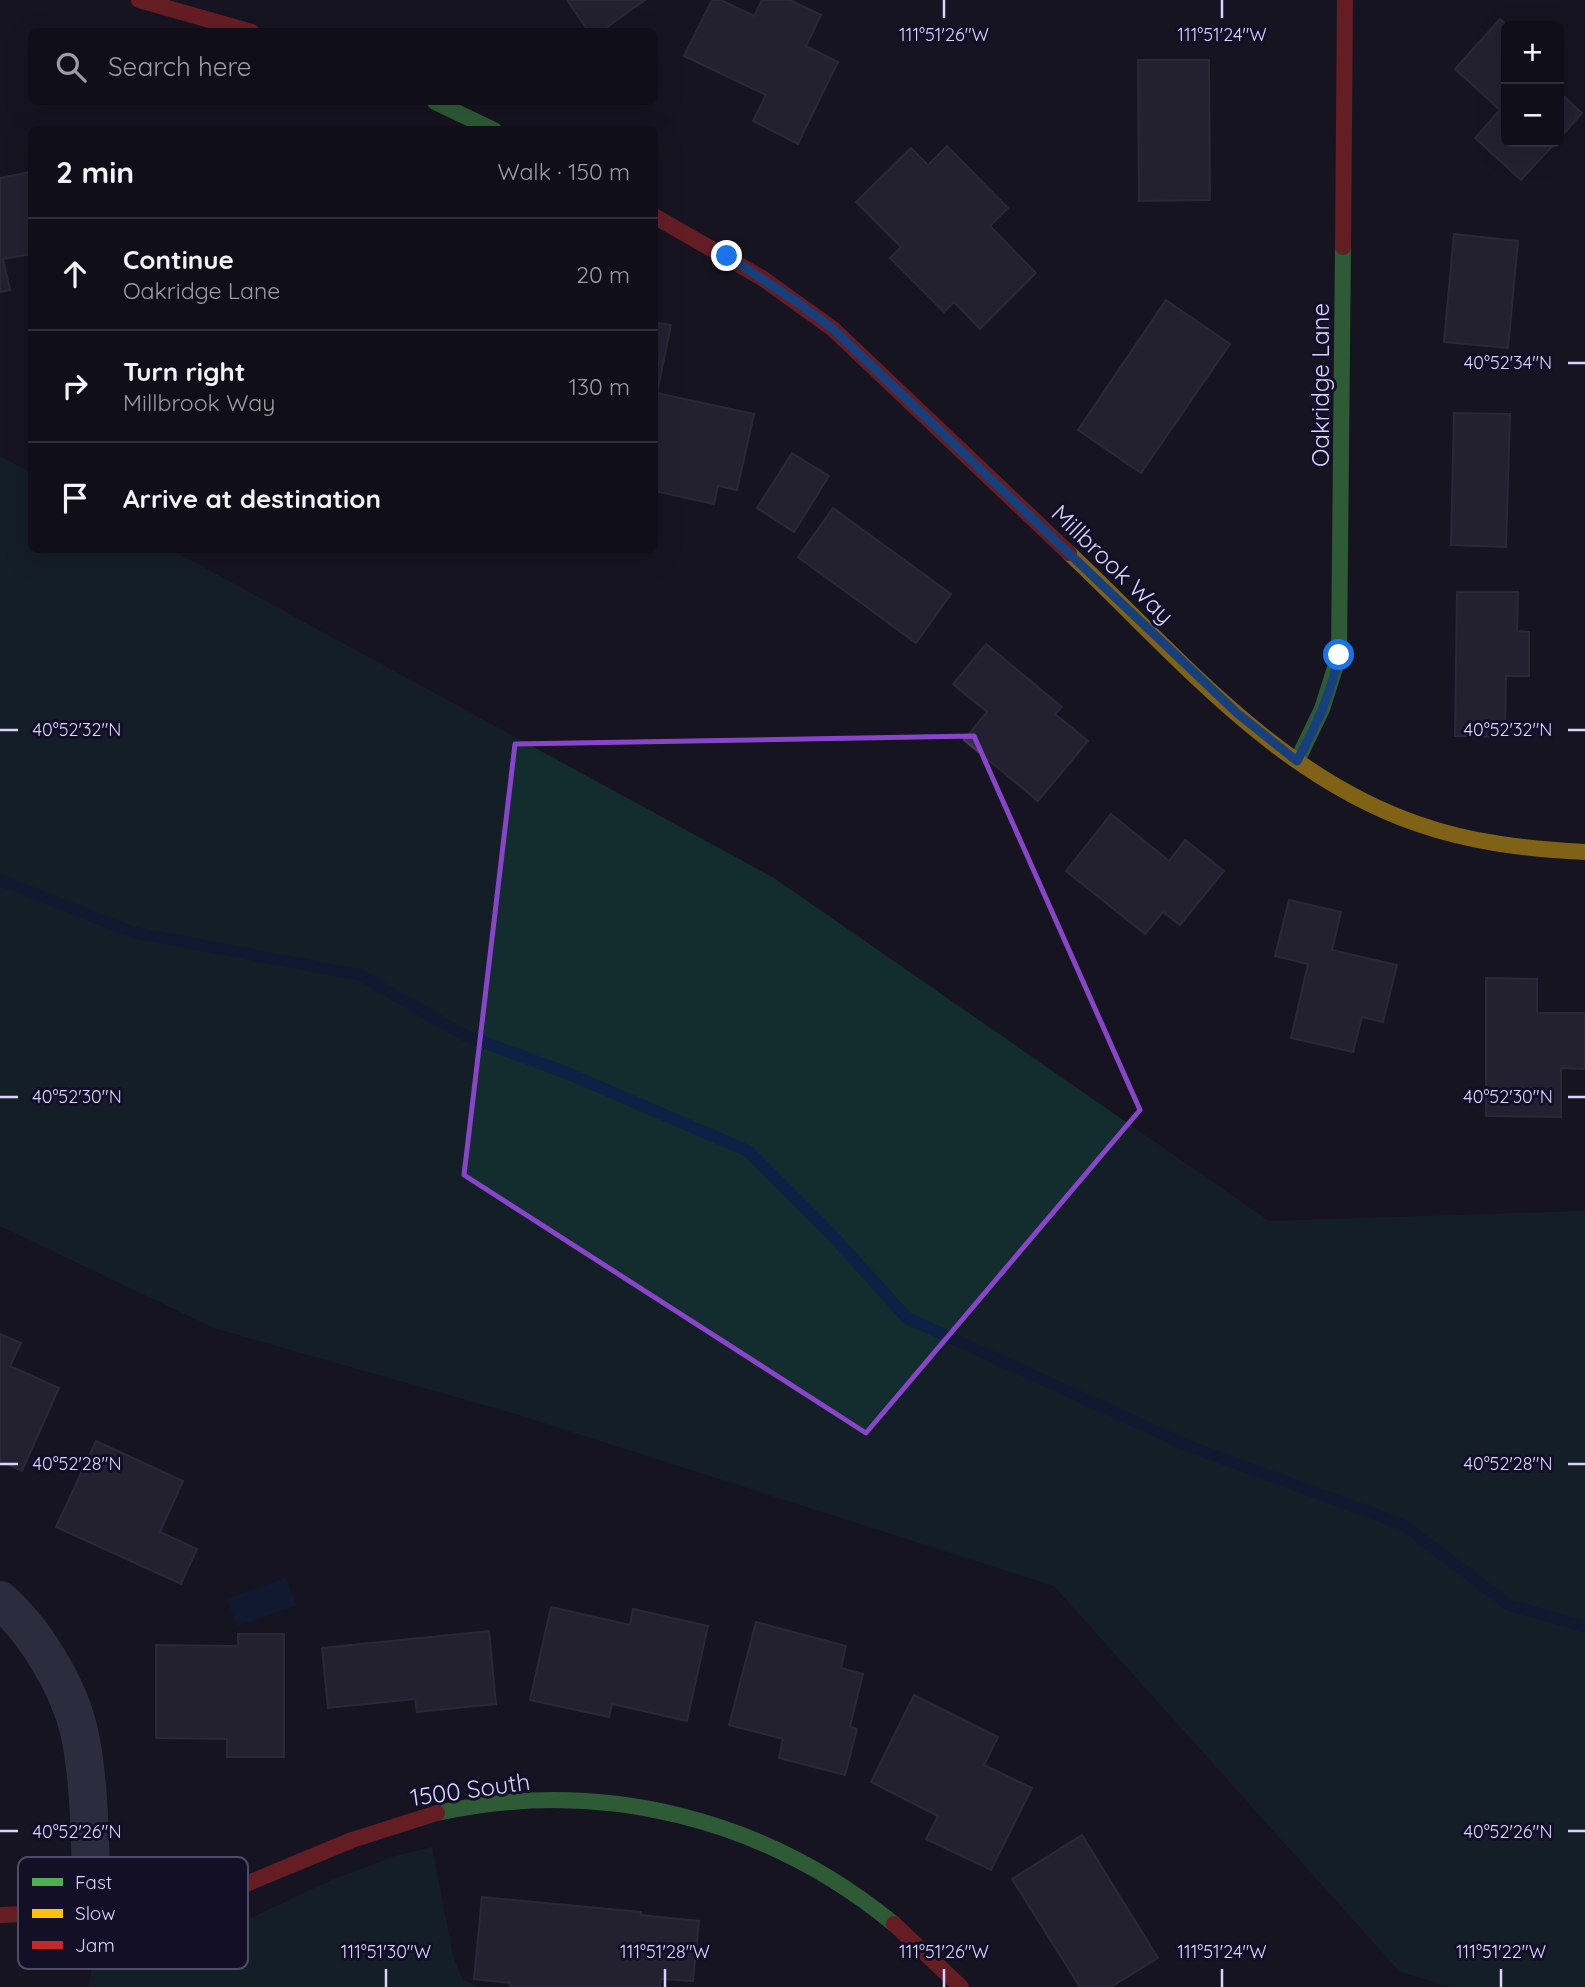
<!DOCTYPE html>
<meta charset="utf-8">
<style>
:root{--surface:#100f19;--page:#191822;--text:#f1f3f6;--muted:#9c9ca2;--line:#302f38}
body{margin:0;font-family:Quicksand,sans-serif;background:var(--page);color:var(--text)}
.controls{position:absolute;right:21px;top:21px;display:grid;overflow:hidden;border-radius:10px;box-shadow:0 7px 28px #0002}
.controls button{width:63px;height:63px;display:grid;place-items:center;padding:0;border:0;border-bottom:2px solid var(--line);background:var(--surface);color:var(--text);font:35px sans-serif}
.stop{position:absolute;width:21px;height:21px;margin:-16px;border:5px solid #1a73e8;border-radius:50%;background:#fff}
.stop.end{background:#1a73e8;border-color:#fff;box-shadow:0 2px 7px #0008}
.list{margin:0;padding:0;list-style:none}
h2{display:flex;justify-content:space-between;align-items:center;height:91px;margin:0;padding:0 28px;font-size:30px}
h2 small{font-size:23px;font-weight:400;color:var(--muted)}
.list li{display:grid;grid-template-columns:46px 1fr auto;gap:21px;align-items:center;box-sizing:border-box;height:112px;padding:0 28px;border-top:2px solid var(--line)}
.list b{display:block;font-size:26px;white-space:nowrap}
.list p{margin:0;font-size:23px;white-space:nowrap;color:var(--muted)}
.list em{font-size:23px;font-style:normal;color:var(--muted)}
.icon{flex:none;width:38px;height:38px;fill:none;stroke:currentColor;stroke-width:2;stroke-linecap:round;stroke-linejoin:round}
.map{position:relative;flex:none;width:1585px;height:1987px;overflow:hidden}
.search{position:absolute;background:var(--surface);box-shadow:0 7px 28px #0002;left:28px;top:28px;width:630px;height:77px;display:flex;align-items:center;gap:18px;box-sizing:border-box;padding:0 24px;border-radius:10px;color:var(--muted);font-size:26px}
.panel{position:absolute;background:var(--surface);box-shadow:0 7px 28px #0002;left:28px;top:126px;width:630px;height:427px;border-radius:10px}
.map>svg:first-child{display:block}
.green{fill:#132c2d}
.water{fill:#0d2144}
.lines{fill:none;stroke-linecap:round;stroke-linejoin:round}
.stream{stroke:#0d2144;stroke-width:12}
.building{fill:#343243;stroke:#433f54;stroke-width:2}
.street{stroke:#4a4962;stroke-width:38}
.fast{stroke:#4caf50;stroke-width:16}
.slow{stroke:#ffc107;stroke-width:16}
.jam{stroke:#c62828;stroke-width:16}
.route{stroke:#1a73e8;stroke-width:9}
.marked{fill:none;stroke:#8945c9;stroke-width:5;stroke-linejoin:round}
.ticks{fill:none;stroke:#d9d4ff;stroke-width:2.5}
.labels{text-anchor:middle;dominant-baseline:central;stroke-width:6;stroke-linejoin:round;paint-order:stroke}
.street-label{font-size:24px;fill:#d9d4ff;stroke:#130f26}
.key{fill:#130f26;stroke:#4e4a67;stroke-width:2}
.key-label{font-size:19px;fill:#d9d4ff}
.ticks-label{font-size:18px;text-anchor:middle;fill:#d9d4ff;stroke:#130f26;stroke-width:6;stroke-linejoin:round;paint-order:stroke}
</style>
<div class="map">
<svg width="1585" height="1987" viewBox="0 0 1585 1987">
<rect width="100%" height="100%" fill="#161421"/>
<g class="green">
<path d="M0,456l31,17 1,77h140l602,328 495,343 316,-10v776h-135l-51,-16 -345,-385 -538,-172 -302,-86 -214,-102z"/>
<path d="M432,1847l21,109 10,24 17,7h-391l6,-41 109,-17 49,-12 81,-38 61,-23z"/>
</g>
<path class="water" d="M286,1578l10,27 -59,21 -10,-27z"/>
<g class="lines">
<path class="stream" d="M0,880l132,52 228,43 104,60 103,38 181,78 81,81 78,86 284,129 211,77 107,81 76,22"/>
</g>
<g class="building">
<path d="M567,0h78l-45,32h-11z"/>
<path d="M712,0h9l33,16 8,-16h28l31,15 -15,31 32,16 -40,82 -45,-23 13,-26 -82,-39z"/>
<path d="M1500,19l8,7 -2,116h50l-35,38 -46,-42 25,-28 -45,-41z"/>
<path d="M1138,60h71l1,140 -71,1z"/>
<path d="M1559,92l23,21 -23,26z"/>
<path d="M947,146l61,62 -18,18 46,47 -56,56 -26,-27 -10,10 -54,-54 11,-11 -45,-45 55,-54 17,17z"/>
<path d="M30,172l2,82 -29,5 7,31 -10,2v-114z"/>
<path d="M1454,234l64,7 -10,107 -64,-6z"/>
<path d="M1166,300l64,44 -89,129 -63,-43z"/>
<path d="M654,322l17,3 -14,68 97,21 -17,76 -19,-4 -4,18 -60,-13z"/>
<path d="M1454,413l56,1 -4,133 -55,-2z"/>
<path d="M792,453l37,23 -35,56 -37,-24z"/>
<path d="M833,508l118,86 -35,49 -118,-86z"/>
<path d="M1457,592h61l-1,39 12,1v44h-23l-1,61 -50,-1z"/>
<path d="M986,644l76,63 -7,7 33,27 -50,60 -74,-61 23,-28 -34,-28z"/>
<path d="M1111,814l58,47 16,-21 39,31 -44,54 -17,-13 -18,22 -79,-63z"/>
<path d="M1289,900l52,12 -9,38 65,15 -14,57 -21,-5 -9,35 -62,-14 17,-74 -33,-8z"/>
<path d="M1486,978l51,1v34h48v56l-24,-1v49l-75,-1z"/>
<path d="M0,1334l21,9 -11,23 49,22 -37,83 -22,-10z"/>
<path d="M96,1441l87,40 -23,51 37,17 -16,35 -125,-57z"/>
<path d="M551,1607l79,18 3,-16 75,17 -21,95 -75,-17 -3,13 -79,-17z"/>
<path d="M756,1622l90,24 -5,22 22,6 -13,52 7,3 -12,46 -66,-17 4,-19 -54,-14z"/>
<path d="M489,1631l7,73 -79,8 -2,-13 -87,9 -6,-60z"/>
<path d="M238,1634h46v123h-57v-18l-71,-1v-93l82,1z"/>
<path d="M914,1695l84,42 -14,28 48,23 -41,82 -65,-31 12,-23 -67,-34z"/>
<path d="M1082,1835l76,123 -47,29h-31l-68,-108z"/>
<path d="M482,1897l159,15v3l58,6 -6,60 -32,-2 -1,8h-150v-4l-36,-4z"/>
</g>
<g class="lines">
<path class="street" d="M0,1600c35,31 68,85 79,131 12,54 11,126 13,182"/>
<g class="fast">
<path d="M435,102l59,28"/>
<path d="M1297,761l25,-52 17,-54 4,-408"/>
<path d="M437,1813c164,-36 328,5 457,111"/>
</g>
<path class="slow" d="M1069,553c107,101 206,222 349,271 54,19 110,25 167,28"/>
<g class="jam">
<path d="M139,0l113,32"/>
<path d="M654,216l108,62 71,51 236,224"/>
<path d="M1343,247l2,-247"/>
<path d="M0,1915l111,-4 83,-11 40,-11 118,-49 85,-27"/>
<path d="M894,1924l67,63"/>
</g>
</g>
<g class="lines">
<path class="route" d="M727,256l70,46 36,27 404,384 60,48c19,-35 34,-67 42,-106"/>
</g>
<path d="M0 0H1585V1987H0ZM974,736l166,374 -274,323 -402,-258 51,-431z" fill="#161421" fill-opacity=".55" fill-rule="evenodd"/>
<path class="marked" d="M974,736l166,374 -274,323 -402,-258 51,-431z"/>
<path class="ticks" d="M944,0v18M1222,0v18M1568,363h17M0,730h18M1568,730h17M0,1097h18M1568,1097h17M0,1464h18M1568,1464h17M0,1831h18M1568,1831h17M386,1969v18M665,1969v18M944,1969v18M1222,1969v18M1501,1969v18"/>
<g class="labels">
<g class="street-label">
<text transform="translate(1320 385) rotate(-90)">Oakridge Lane</text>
<text transform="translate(1113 564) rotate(44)">Millbrook Way</text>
<text transform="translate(470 1789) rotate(-8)">1500 South</text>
</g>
</g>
<rect x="18" y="1857" width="230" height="112" rx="10" class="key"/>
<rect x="32" y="1878" width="31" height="8" fill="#4caf50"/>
<rect x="32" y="1909" width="31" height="9" fill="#ffc107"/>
<rect x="32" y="1941" width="31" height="8" fill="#c62828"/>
<g class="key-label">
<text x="75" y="1889">Fast</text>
<text x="75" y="1920">Slow</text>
<text x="75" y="1952">Jam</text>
</g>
<g class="ticks-label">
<text x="944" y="41">111°51'26"W</text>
<text x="1222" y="41">111°51'24"W</text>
<text x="1508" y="369">40°52'34"N</text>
<text x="77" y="736">40°52'32"N</text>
<text x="1508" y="736">40°52'32"N</text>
<text x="77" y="1103">40°52'30"N</text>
<text x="1508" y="1103">40°52'30"N</text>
<text x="77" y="1470">40°52'28"N</text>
<text x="1508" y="1470">40°52'28"N</text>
<text x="77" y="1838">40°52'26"N</text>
<text x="1508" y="1838">40°52'26"N</text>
<text x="386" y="1958">111°51'30"W</text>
<text x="665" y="1958">111°51'28"W</text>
<text x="944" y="1958">111°51'26"W</text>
<text x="1222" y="1958">111°51'24"W</text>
<text x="1501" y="1958">111°51'22"W</text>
</g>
</svg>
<div class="controls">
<button>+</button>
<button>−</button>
</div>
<div class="stop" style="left:1339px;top:655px"></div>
<div class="stop end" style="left:727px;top:256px"></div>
<div class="search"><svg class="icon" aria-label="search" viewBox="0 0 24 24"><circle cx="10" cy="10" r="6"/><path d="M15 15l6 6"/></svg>Search here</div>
<section class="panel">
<h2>2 min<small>Walk · 150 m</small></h2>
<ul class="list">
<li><svg class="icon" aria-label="ahead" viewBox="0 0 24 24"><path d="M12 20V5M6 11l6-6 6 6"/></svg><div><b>Continue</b><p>Oakridge Lane</p></div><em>20 m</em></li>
<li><svg class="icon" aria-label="right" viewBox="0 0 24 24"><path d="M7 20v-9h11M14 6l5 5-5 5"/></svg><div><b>Turn right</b><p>Millbrook Way</p></div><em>130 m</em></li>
<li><svg class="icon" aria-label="arrive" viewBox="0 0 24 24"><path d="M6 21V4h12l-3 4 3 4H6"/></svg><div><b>Arrive at destination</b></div></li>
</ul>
</section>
</div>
